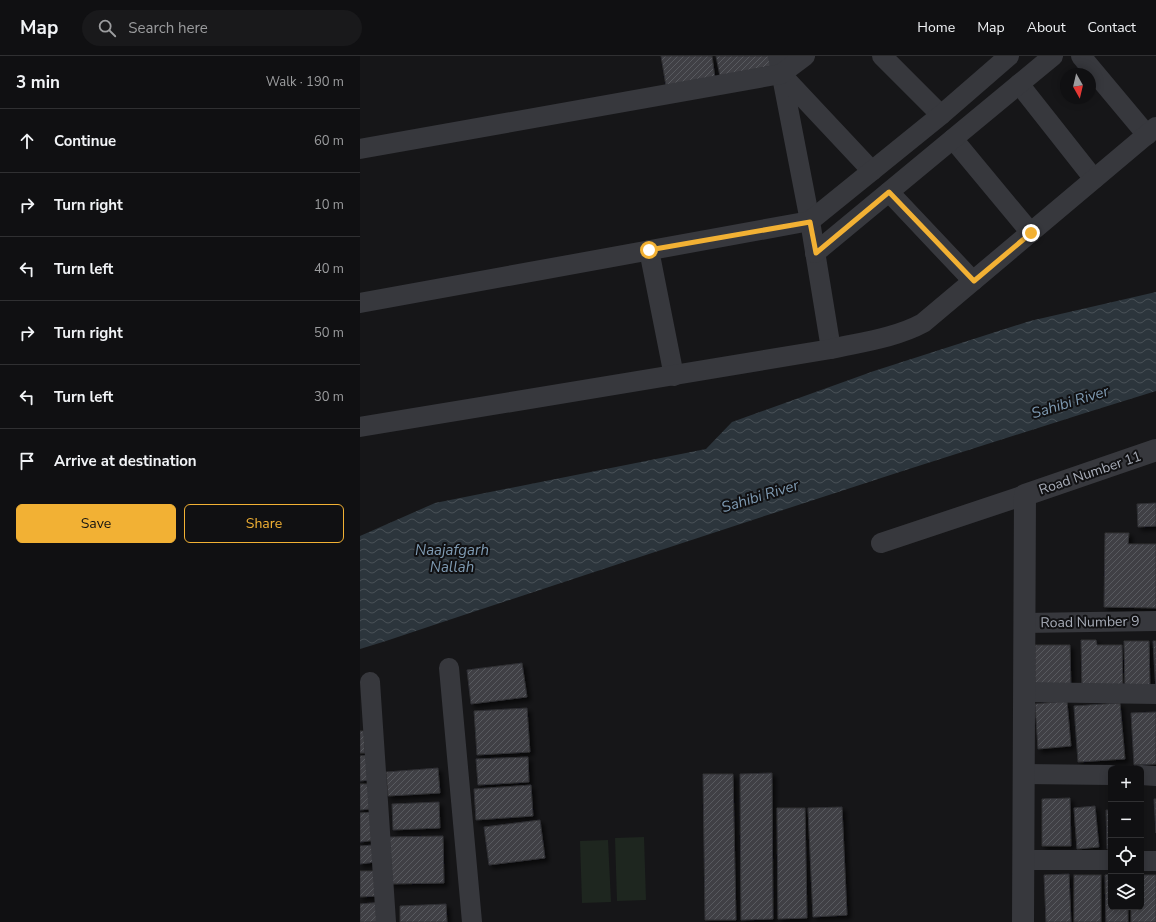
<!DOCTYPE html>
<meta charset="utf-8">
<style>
:root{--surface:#101012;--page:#19191b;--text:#f1f3f6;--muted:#9c9d9f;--line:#303032;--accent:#f2b134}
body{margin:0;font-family:"Nunito Sans",sans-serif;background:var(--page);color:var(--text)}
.controls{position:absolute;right:12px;bottom:12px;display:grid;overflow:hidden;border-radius:6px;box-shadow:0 2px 10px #0003}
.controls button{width:36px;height:36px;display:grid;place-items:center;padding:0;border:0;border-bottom:1px solid var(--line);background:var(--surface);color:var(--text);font:20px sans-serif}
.compass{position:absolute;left:700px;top:12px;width:36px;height:36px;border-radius:50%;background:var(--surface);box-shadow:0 2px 10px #0003;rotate:172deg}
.stop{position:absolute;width:12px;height:12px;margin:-9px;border:3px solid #f2b134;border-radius:50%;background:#fff}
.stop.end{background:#f2b134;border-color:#fff;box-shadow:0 1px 4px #0008}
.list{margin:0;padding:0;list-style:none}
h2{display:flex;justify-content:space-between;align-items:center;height:52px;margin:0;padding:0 16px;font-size:17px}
h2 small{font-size:13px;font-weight:400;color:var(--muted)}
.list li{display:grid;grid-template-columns:26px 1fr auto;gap:12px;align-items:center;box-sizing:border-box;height:64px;padding:0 16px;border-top:1px solid var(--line)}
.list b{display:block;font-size:15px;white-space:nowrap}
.list em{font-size:13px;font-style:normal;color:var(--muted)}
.actions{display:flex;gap:8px;padding:12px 16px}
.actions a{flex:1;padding:9px 0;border:1px solid var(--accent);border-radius:6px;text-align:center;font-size:14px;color:var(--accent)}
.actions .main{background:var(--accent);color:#111}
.icon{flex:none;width:22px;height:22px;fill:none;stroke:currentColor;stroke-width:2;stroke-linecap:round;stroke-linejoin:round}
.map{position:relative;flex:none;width:796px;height:866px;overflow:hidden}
header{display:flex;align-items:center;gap:24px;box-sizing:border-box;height:56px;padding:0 20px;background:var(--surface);border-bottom:1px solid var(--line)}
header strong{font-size:19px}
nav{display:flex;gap:22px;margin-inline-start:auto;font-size:14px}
.search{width:280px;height:36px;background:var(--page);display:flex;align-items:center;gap:10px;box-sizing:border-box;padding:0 14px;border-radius:22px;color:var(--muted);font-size:15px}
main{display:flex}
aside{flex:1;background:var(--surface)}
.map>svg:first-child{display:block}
.park{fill:#1e261f}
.water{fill:url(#water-waves)}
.building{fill:url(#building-hatch);stroke:#303034;filter:url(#shadow)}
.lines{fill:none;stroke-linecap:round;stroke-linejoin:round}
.minor{stroke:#37383d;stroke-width:20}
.tertiary{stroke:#37383d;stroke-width:22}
.route{stroke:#f2b134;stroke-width:5}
.labels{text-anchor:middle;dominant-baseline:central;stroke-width:4;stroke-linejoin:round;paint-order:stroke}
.street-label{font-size:14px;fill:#a8adb8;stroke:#111113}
.water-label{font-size:15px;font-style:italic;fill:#7f9bb3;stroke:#111113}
</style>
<header>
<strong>Map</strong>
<div class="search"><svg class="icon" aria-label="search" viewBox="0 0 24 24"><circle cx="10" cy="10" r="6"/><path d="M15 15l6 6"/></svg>Search here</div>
<nav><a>Home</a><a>Map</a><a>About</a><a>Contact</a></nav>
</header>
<main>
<aside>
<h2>3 min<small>Walk · 190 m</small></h2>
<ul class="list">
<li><svg class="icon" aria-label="ahead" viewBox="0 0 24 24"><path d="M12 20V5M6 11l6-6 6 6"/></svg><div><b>Continue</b></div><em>60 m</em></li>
<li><svg class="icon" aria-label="right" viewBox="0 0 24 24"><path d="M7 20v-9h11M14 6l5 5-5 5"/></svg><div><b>Turn right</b></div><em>10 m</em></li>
<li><svg class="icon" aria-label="left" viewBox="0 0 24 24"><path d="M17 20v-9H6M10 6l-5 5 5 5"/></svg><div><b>Turn left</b></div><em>40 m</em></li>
<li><svg class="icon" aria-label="right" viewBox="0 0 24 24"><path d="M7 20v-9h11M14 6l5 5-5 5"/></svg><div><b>Turn right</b></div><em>50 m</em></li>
<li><svg class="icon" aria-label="left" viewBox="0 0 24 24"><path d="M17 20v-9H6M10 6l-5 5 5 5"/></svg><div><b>Turn left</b></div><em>30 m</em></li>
<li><svg class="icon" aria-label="arrive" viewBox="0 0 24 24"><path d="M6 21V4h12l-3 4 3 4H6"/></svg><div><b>Arrive at destination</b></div></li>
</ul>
<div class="actions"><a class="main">Save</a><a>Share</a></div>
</aside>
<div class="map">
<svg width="796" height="866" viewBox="0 0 796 866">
<defs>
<pattern id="water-waves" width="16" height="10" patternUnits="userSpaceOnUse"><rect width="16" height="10" fill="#2c353c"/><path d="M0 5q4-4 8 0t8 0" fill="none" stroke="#485056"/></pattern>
<pattern id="building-hatch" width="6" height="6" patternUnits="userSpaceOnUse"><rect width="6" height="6" fill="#404145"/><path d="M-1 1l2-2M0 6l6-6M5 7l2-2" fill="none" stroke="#595a5e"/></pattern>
<filter id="shadow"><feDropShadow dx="3.5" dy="3.5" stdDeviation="2" flood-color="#0009"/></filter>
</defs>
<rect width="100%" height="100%" fill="#161618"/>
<g class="park">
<path d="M284,781l2,63 -29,1 -2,-63z"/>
<path d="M248,784l3,62 -29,1 -2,-62z"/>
</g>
<path class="water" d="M796,236v99c-258,80 -514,165 -770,250l-26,8v-113l75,-33 271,-54 26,-27 142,-51 156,-50z"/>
<g class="building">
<path d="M301,0h51l3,22 -49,8z"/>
<path d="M356,0h58l2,9 -56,11z"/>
<path d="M796,447v23l-18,1 -1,-23z"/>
<path d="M745,477h24l-1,11h28v64l-52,-1z"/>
<path d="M721,584h15l1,5h25l1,47h-41z"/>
<path d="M764,585h25l1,46 -25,1z"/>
<path d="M793,585h3v50z"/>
<path d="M675,589h35l1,45 -36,1z"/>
<path d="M162,607l5,34 -56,7 -4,-34z"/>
<path d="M707,645l4,45 -33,3 -3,-45z"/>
<path d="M760,647l5,56 -47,3 -4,-56z"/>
<path d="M167,652l3,44 -53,3 -3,-44z"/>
<path d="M796,656v52l-22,1 -3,-52z"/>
<path d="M0,675h4l1,22h-5z"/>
<path d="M9,699l1,25 -10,1v-25z"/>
<path d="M168,701l1,25 -51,3 -2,-26z"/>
<path d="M78,712l2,25 -52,3 -2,-24z"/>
<path d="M412,717l1,146 -32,1 -1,-146z"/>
<path d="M343,718h30l3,146h-31z"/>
<path d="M0,728h9l1,25 -10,1z"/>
<path d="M171,729l2,31 -57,4 -2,-31z"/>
<path d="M710,742l1,48h-29v-47z"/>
<path d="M794,743h2v34z"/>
<path d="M79,746l1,26 -47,2 -1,-26z"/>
<path d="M735,750l4,41 -22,2 -3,-41z"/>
<path d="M482,751l5,108 -34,2 -5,-109z"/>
<path d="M417,752h28l2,110 -29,1z"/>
<path d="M746,754h5v39h-4z"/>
<path d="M15,756l2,28 -17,2v-29z"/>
<path d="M180,764l5,38 -56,7 -5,-38z"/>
<path d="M83,780l1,47 -54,1 -1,-47z"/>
<path d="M14,789l2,17 -16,2v-18z"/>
<path d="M0,815h18v25l-18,1z"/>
<path d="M709,818l2,48h-25l-2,-47z"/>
<path d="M751,818v33h17v15h-22l-1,-47z"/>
<rect x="714" y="819" width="27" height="47"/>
<path d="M781,819h15v47h-25v-15h10z"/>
<path d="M24,846l1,20h-25v-18z"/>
<path d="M86,848l1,18h-47v-16z"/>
</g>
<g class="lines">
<g class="minor">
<path d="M418,0l32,165 21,128"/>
<path d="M522,0l59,59"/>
<path d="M721,0l66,79"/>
<path d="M421,18l91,97"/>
<path d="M659,28l75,95"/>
<path d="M593,83l78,94"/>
<path d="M0,93l421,-75 24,-18"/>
<path d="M529,136l84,89"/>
<path d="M289,194l25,126"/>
<path d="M455,197l238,-197"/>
<path d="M0,247l450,-82 131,-106 68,-59"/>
<path d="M0,371l471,-78c31,-7 64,-11 92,-26l233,-196"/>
<path d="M521,487l144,-48"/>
<path d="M664,567l132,-2"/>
<path d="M89,612l23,254"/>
<path d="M10,626l16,240"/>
<path d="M664,636l132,2"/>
<path d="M664,718l87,1"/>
<path d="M781,719l15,1"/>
<path d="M664,804h87"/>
<path d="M781,805h15"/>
</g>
<path class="tertiary" d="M663,866l2,-427 131,-45"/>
</g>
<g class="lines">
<path class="route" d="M289,194l161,-28 6,31 73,-61 85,89 57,-48"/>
</g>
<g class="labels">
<g class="street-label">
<text transform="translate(730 417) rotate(-19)">Road Number 11</text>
<text transform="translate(730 566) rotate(-1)">Road Number 9</text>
</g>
<g class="water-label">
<text transform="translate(710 346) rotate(-17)">Sahibi River</text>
<text transform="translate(400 440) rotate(-17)">Sahibi River</text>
<text x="92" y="494">Naajafgarh<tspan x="92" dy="17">Nallah</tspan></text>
</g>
</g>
</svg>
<div class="controls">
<button>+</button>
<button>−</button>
<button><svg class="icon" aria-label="locate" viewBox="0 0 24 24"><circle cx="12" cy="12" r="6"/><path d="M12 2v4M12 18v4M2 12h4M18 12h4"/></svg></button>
<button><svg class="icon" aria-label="layers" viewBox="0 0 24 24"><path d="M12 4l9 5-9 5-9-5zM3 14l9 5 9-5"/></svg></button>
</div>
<svg class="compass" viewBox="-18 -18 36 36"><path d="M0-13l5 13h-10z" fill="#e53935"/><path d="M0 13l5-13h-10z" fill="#9c9d9f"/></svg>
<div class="stop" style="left:289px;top:194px"></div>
<div class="stop end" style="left:671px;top:177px"></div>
</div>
</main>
